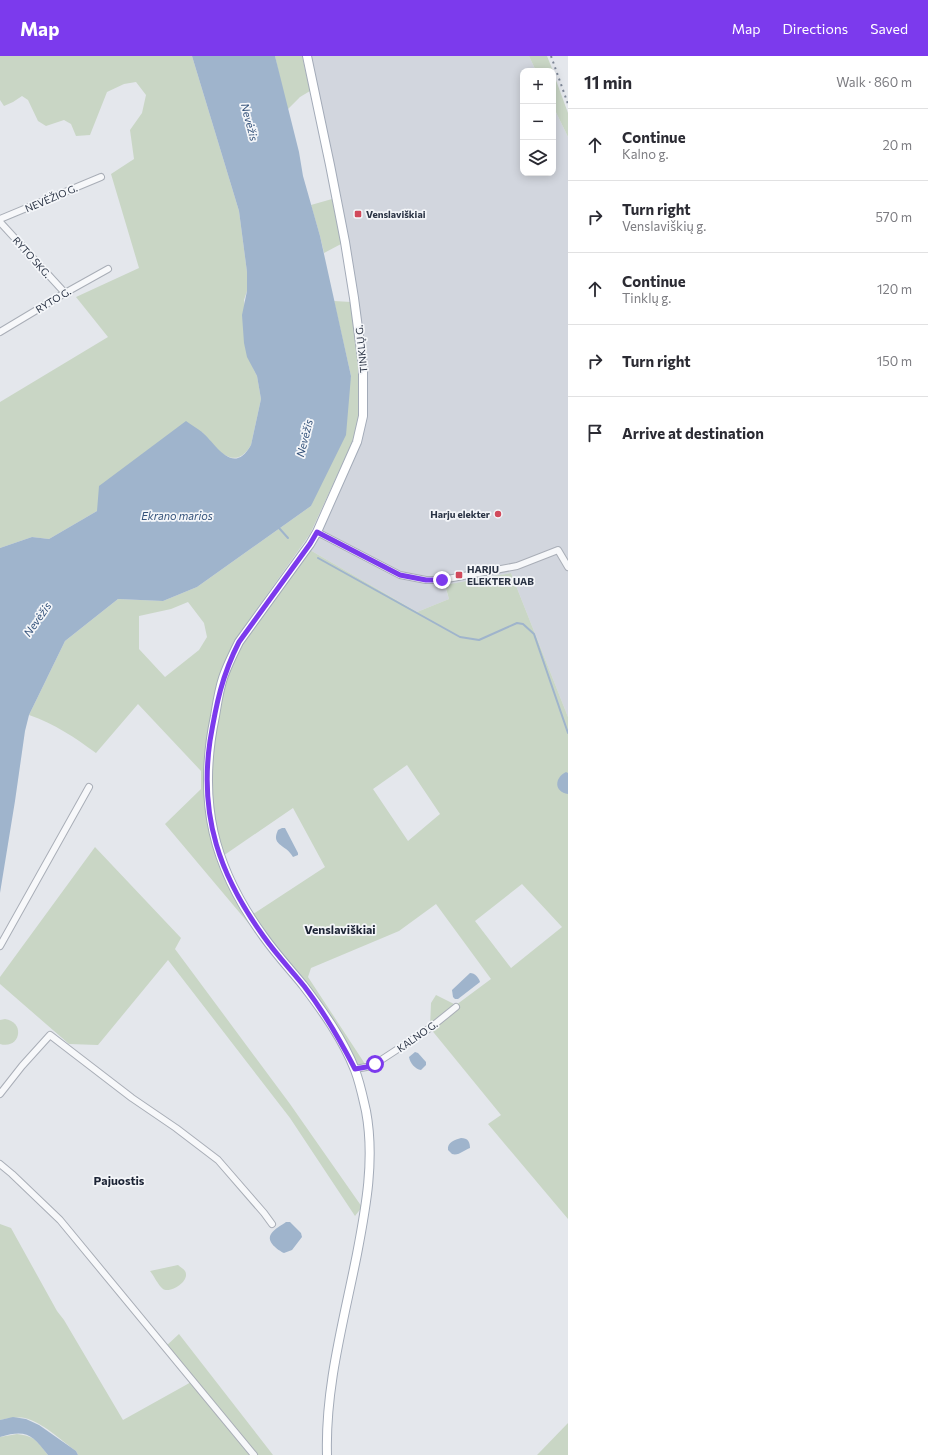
<!DOCTYPE html>
<meta charset="utf-8">
<style>
:root{--surface:#fff;--page:#f7f7f7;--text:#2b2b33;--muted:#7c7c81;--line:#e1e1e2;--accent:#7c3aed}
body{margin:0;font-family:Commissioner,sans-serif;background:var(--page);color:var(--text)}
.controls{position:absolute;right:12px;top:12px;display:grid;overflow:hidden;border-radius:8px;box-shadow:0 2px 10px #0003}
.controls button{width:36px;height:36px;display:grid;place-items:center;padding:0;border:0;border-bottom:1px solid var(--line);background:var(--surface);color:var(--text);font:20px sans-serif}
.stop{position:absolute;width:12px;height:12px;margin:-9px;border:3px solid #7c3aed;border-radius:50%;background:#fff}
.stop.end{background:#7c3aed;border-color:#fff;box-shadow:0 1px 4px #0008}
.list{margin:0;padding:0;list-style:none}
h2{display:flex;justify-content:space-between;align-items:center;height:52px;margin:0;padding:0 16px;font-size:17px}
h2 small{font-size:13px;font-weight:400;color:var(--muted)}
.list li{display:grid;grid-template-columns:26px 1fr auto;gap:12px;align-items:center;box-sizing:border-box;height:72px;padding:0 16px;border-top:1px solid var(--line)}
.list b{display:block;font-size:15px;white-space:nowrap}
.list p{margin:0;font-size:13px;white-space:nowrap;color:var(--muted)}
.list em{font-size:13px;font-style:normal;color:var(--muted)}
.icon{flex:none;width:22px;height:22px;fill:none;stroke:currentColor;stroke-width:2;stroke-linecap:round;stroke-linejoin:round}
.map{position:relative;flex:none;width:568px;height:1399px;overflow:hidden}
header{display:flex;align-items:center;gap:24px;box-sizing:border-box;height:56px;padding:0 20px;background:var(--accent);color:#fff}
header strong{font-size:19px}
nav{display:flex;gap:22px;margin-inline-start:auto;font-size:14px}
main{display:flex}
aside{flex:1;background:var(--surface)}
.map>svg:first-child{display:block}
.built{fill:#d2d6de}
.green{fill:#c9d6c5;fill-rule:evenodd}
.water{fill:#9fb4cc}
.lines{fill:none;stroke-linecap:round;stroke-linejoin:round}
.stream{stroke:#9fb4cc;stroke-width:2}
.minor-casing{stroke:#a9aeb7;stroke-width:8}
.major-casing{stroke:#a3abb8;stroke-width:10}
.minor{stroke:#f7f8fa;stroke-width:6}
.major{stroke:#fff;stroke-width:8}
.rail{stroke:#7d8696;stroke-width:2;stroke-dasharray:2 4;stroke-linecap:butt}
.route{stroke:#7c3aed;stroke-width:5}
.poi-dot{fill:#d1495b;stroke:#f4f6f9;stroke-width:1.5}
.labels{text-anchor:middle;dominant-baseline:central;stroke-width:3.5;stroke-linejoin:round;paint-order:stroke}
.street-label{font-size:10px;fill:#2b3445;stroke:#f4f6f9}
.poi-label{font-size:10px;font-weight:bold;fill:#2b3445;stroke:#f4f6f9;text-anchor:start}
.water-label{font-size:11px;font-style:italic;fill:#34527a;stroke:#f4f6f9}
.quarter-label{font-size:12px;font-weight:bold;fill:#1d2536;stroke:#f4f6f9}
</style>
<header>
<strong>Map</strong>
<nav><a>Map</a><a>Directions</a><a>Saved</a></nav>
</header>
<main>
<div class="map">
<svg width="568" height="1399" viewBox="0 0 568 1399">
<rect width="100%" height="100%" fill="#e4e7ec"/>
<path class="built" d="M311,0h218l7,15h-13v102h30v-67l15,31v580l-57,-144 -66,13 4,13 -32,13 -107,-62 48,-101 8,-30 -13,-150 -12,-72z"/>
<g class="green">
<path d="M0,0h192l47,155 8,61v19l-3,9 9,68 4,8 4,23 -10,46c-17,29 -36,2 -49,-13l-105,79 -48,28 -17,-2 -32,11v-146l108,-65 -32,-40 63,-29 -28,-94 23,-15 -4,-29 12,-17 4,-18 -10,-13 -12,2 -17,8 -17,43 -14,1 -5,-12 -7,-4 -18,6 -8,-5 -10,-21 -6,-4 -9,6 -9,4 -4,-6z"/>
<path d="M275,0h27l8,35 -10,6 -13,13z"/>
<path d="M529,0h18l6,15h-17z"/>
<path d="M553,16l15,41v24l-15,-31z"/>
<path d="M332,143l9,45 -17,9 -4,-17 -9,-31z"/>
<path d="M334,245l17,1 8,63 1,35 -1,15 -6,26 -43,93 -73,103 -19,47 -6,23 -5,31 -3,26v28l3,31 7,24 20,50 21,34 -90,-107 36,-35v-18l-63,-67 -42,49c-22,-16 -41,-29 -67,-38l36,-74 53,-42 45,2 34,-14 114,-81 40,-130zM188,546l16,21 3,14 -8,13 -34,27 -26,-28v-33l32,-7z"/>
<path d="M310,494l107,62 32,-13 -4,-14 66,-12 57,144v502l-80,-95 13,-9 -71,-87 1,-25 5,-8 20,10 35,-26 -55,-75 -37,27 -88,37 -3,9 59,90 -12,2 -13,-26 -92,-127 75,-49 -32,-59 -73,50 -5,-15 -6,-91 22,-94zM407,709l33,49 -32,27 -35,-52zM522,828l40,43 -51,41 -36,-47z"/>
<path d="M95,791l86,91 -6,11 115,155 72,103 -7,9 -65,-98 -122,-158 -70,85 -29,-1 -69,-60v-7z"/>
<path d="M5,963c21,3 15,31 -5,25v-24z"/>
<path d="M0,1168l11,4 46,83 7,9 59,100 70,-39 -28,-34 14,-13 94,121h-195l-2,-4c-14,-10 -34,-29 -51,-33 -8,-1 -17,0 -25,2z"/>
<path d="M178,1209c2,2 6,4 7,6 6,10 -15,23 -22,18 -5,-4 -9,-13 -13,-18z"/>
<path d="M568,1367v32h-31z"/>
<path d="M17,1378c18,2 20,7 31,21h-48v-18z"/>
</g>
<g class="water">
<path d="M192,0h83l24,96 4,24 17,60 31,140 -5,59 -35,71 -114,81 -34,14 -45,-2 -53,42 -36,74 -4,16 -10,70 -15,92v-345l32,-11 17,2 48,-28 2,-25 87,-65c5,4 11,7 16,11 14,12 31,45 49,13l10,-46 -4,-23 -10,-19 -3,-14 -2,-28 5,-24v-19l-8,-61z"/>
<path d="M566,716l2,1v21c-14,-2 -14,-16 -2,-22z"/>
<path d="M282,772h3l13,25v2l-5,2c-2,-3 -4,-6 -7,-8 -8,-6 -13,-8 -8,-19z"/>
<path d="M470,917c5,0 9,5 10,9l-22,17h-3l-2,-2 -1,-7z"/>
<path d="M415,996l3,1 8,9v3l-5,5c-6,-1 -11,-7 -12,-13z"/>
<path d="M461,1082c7,0 9,4 9,10 -6,2 -11,8 -18,6l-4,-4c-1,-8 7,-10 13,-12z"/>
<path d="M286,1166h4l11,11 1,4 -10,13 -8,3c-6,-3 -18,-11 -13,-19 3,-5 11,-9 15,-12z"/>
<path d="M13,1361l13,2 13,6 37,26 2,4h-30c-16,-20 -21,-26 -48,-18v-17z"/>
</g>
<g class="lines">
<g class="stream">
<path d="M279,472l9,10"/>
<path d="M318,502l142,79 19,3 38,-17 6,1 11,10 34,99"/>
</g>
<defs>
<g id="minor">
<path d="M0,163l101,-42"/>
<path d="M0,166l65,71"/>
<path d="M0,276l65,-39 43,-24"/>
<path d="M317,476l83,43 26,5h16l75,-14 41,-16 10,17"/>
<path d="M0,890l89,-159"/>
<path d="M355,1013l17,-3 3,-2 55,-36 26,-21"/>
<path d="M0,1038l22,-28 28,-31 82,63 44,30 42,32 46,53 8,11"/>
<path d="M0,1108l12,10 48,46 194,235"/>
</g>
<path id="major" d="M307,0l23,109 15,77 9,56 9,68v50l-6,26 -40,90 -7,12 -71,98c-6,12 -12,24 -16,36 -4,12 -6,26 -8,38 -18,86 -2,151 49,221 12,17 26,32 39,48 19,25 40,54 52,85 5,13 8,28 11,41 9,48 0,96 -9,143 -13,66 -32,133 -30,201"/>
</defs>
<use href="#minor" class="minor-casing"/>
<use href="#major" class="major-casing"/>
<use href="#minor" class="minor"/>
<use href="#major" class="major"/>
<path class="rail" d="M551,0l17,48"/>
</g>
<g class="lines">
<path class="route" d="M375,1008l-3,2 -17,3c-15,-29 -31,-57 -51,-83 -13,-16 -28,-32 -40,-49 -44,-61 -65,-120 -54,-196 6,-36 12,-66 29,-99l71,-98 7,-12 83,43 26,5h16"/>
</g>
<g class="poi-dot">
<rect x="354" y="154" width="8" height="8" rx="2"/>
<circle cx="498" cy="458" r="4"/>
<rect x="455" y="515" width="8" height="8" rx="2"/>
</g>
<g class="labels">
<g class="street-label">
<text transform="translate(51 142) rotate(-23)">NEVĖŽIO G.</text>
<text transform="translate(32 201) rotate(48)">RYTO SKG.</text>
<text transform="translate(53 244) rotate(-31)">RYTO G.</text>
<text transform="translate(361 293) rotate(-96)">TINKLŲ G.</text>
<text transform="translate(417 980) rotate(-35)">KALNO G.</text>
</g>
<g class="poi-label">
<text x="366" y="158">Venslaviškiai</text>
<text x="490" y="458" text-anchor="end">Harju elekter</text>
<text x="467" y="513">HARJU<tspan x="467" dy="12">ELEKTER UAB</tspan></text>
</g>
<g class="water-label">
<text transform="translate(250 66) rotate(75)">Nevėžis</text>
<text transform="translate(304 382) rotate(-76)">Nevėžis</text>
<text x="177" y="459">Ekrano marios</text>
<text transform="translate(37 563) rotate(-55)">Nevėžis</text>
</g>
<g class="quarter-label">
<text x="340" y="873">Venslaviškiai</text>
<text x="119" y="1124">Pajuostis</text>
</g>
</g>
</svg>
<div class="controls">
<button>+</button>
<button>−</button>
<button><svg class="icon" aria-label="layers" viewBox="0 0 24 24"><path d="M12 4l9 5-9 5-9-5zM3 14l9 5 9-5"/></svg></button>
</div>
<div class="stop" style="left:375px;top:1008px"></div>
<div class="stop end" style="left:442px;top:524px"></div>
</div>
<aside>
<h2>11 min<small>Walk · 860 m</small></h2>
<ul class="list">
<li><svg class="icon" aria-label="ahead" viewBox="0 0 24 24"><path d="M12 20V5M6 11l6-6 6 6"/></svg><div><b>Continue</b><p>Kalno g.</p></div><em>20 m</em></li>
<li><svg class="icon" aria-label="right" viewBox="0 0 24 24"><path d="M7 20v-9h11M14 6l5 5-5 5"/></svg><div><b>Turn right</b><p>Venslaviškių g.</p></div><em>570 m</em></li>
<li><svg class="icon" aria-label="ahead" viewBox="0 0 24 24"><path d="M12 20V5M6 11l6-6 6 6"/></svg><div><b>Continue</b><p>Tinklų g.</p></div><em>120 m</em></li>
<li><svg class="icon" aria-label="right" viewBox="0 0 24 24"><path d="M7 20v-9h11M14 6l5 5-5 5"/></svg><div><b>Turn right</b></div><em>150 m</em></li>
<li><svg class="icon" aria-label="arrive" viewBox="0 0 24 24"><path d="M6 21V4h12l-3 4 3 4H6"/></svg><div><b>Arrive at destination</b></div></li>
</ul>
</aside>
</main>
